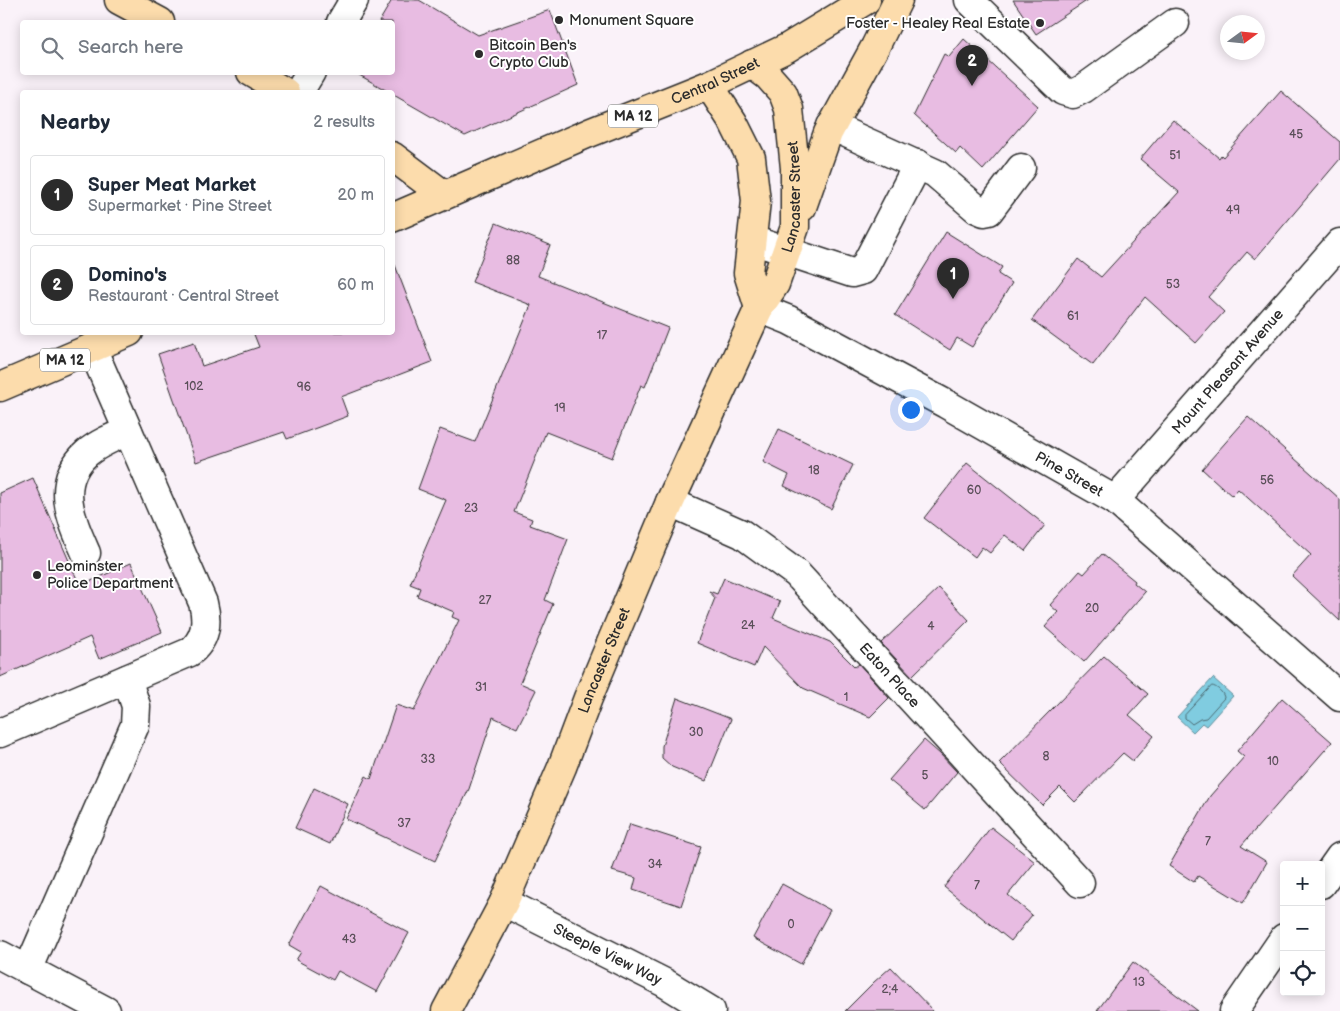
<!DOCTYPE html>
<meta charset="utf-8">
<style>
:root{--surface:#fff;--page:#f6f6f7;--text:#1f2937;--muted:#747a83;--line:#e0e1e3;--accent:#2b2b2b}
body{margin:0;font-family:"Balsamiq Sans",sans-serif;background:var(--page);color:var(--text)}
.controls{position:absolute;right:15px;bottom:15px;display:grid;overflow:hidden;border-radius:5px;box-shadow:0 2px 12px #0003}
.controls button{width:45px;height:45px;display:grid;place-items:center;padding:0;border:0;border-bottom:1px solid var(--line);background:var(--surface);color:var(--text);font:25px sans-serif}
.compass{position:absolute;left:1220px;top:15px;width:45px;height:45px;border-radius:50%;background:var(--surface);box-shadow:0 2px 12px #0003;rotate:75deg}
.you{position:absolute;left:910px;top:409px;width:18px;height:18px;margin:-12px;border:4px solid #fff;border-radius:50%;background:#1a73e8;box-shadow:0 0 0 8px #1a73e833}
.badge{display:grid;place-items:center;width:32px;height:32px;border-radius:50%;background:var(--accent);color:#fff;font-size:16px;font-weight:700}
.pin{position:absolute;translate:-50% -41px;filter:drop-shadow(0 1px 2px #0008)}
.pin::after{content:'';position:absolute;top:26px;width:18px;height:15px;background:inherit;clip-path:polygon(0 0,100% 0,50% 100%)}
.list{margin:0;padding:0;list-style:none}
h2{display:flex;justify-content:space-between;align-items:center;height:65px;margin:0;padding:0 20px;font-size:21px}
h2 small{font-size:16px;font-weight:400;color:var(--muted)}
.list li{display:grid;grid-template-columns:32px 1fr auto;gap:15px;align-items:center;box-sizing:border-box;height:80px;margin:0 10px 10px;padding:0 10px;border:1px solid var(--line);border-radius:5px}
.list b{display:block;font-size:19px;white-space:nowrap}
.list p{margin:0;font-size:16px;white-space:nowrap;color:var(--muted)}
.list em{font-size:16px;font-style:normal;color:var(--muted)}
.icon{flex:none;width:28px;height:28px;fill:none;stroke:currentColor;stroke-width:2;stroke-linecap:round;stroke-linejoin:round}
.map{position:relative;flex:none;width:1340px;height:1011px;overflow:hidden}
.search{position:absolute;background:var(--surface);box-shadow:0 2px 12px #0003;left:20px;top:20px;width:375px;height:55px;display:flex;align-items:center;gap:12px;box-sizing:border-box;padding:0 18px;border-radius:5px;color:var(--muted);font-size:19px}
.panel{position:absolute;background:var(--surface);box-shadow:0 2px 12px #0003;left:20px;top:90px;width:375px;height:245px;border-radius:5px}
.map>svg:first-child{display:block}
.water{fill:#80cce0;stroke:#5e8c98}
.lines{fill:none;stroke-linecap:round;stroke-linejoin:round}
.shore{stroke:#4d6b73;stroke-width:1}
.building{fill:#e8bce2;stroke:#2b2b2b}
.minor-casing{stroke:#2b2b2b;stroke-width:31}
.major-casing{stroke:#2b2b2b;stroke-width:31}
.minor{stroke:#fff;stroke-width:28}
.major{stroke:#fcdcac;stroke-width:28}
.poi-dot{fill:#2b2b2b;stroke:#fff;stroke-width:2}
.labels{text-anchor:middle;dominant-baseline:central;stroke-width:4;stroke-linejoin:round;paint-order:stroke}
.number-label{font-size:12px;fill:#5a4f59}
.shield{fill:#fff;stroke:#6b6b6b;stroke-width:1}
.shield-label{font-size:14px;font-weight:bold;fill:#2b2b2b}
.poi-label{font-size:15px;fill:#2b2b2b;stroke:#fff;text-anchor:start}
.street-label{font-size:15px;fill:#2b2b2b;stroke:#fff}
</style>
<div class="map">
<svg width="1340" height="1011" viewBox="0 0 1340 1011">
<rect width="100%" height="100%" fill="#faf2f9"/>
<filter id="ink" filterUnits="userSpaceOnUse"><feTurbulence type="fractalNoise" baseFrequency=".02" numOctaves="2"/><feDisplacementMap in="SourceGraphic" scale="10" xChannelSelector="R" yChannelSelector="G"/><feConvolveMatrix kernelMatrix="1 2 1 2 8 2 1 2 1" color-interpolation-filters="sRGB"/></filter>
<g filter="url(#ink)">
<path class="water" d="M1213,678l20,18 -27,30 -4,-3 -9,9 -16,-15z"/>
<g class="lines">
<path class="shore" d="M1212,686c4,0 12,7 12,12l-18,20 -6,1 -8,5 -7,-6v-3z"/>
</g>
<g class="building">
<path d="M392,0h27l59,35 72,-25 28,75 -113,51 -73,-42v-2h-3l-35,-20h38v-50h-13z"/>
<path d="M1013,0h75l-52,34z"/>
<path d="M964,39l74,67 -55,64 -23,-22 -4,5 -42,-38 30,-61 5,3z"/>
<path d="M1281,91l59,51v17l-85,100 -8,-7 -39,45 16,15 -28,31 -51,-46 -52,68 -61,-45 46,-61 23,18 78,-85 -39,-33 33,-39 46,38 2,-3 2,2z"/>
<path d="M496,223l54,22 -12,31 130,52 -23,59 -4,-2 -29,73 -66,-26 -32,80 18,7 -2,6 38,14 -23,61 8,4 -33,79 16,7 -19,38 -24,-11 -24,72 -34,72 -89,-42 20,-43 5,3 25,-74 18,6 45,-91 -7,-3 2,-5 -37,-16 3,-8 -10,-4 36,-84 -28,-11 22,-60 35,13 56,-137 -59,-23z"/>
<path d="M946,232l56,35 -4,7 14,9 -40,64 -15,-9 -7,12 -55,-35z"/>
<path d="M392,265h3l37,97 -91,35 7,19 -61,23 -3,-7 -88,30 -38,-108 36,-12 8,24 57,-19 -6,-15h139z"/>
<path d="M1248,417l92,82v122l-48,-45 19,-21 -73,-66 -6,7 -30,-27z"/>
<path d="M779,429l74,36 -22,44 -47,-23 5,-11 -26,-13z"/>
<path d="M967,463l78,62 -20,26 -20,-16 -15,18 -8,-6 -7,10 -51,-39z"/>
<path d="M33,478l47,108 51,-23 31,69 -63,27 -9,-22 -90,40v-184z"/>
<path d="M1102,554l33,27 -1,2 11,9 -61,70 -39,-35 13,-15 -8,-7 30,-34 4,3z"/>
<path d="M724,578l56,24 -7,16 57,24 25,25 4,-3 30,34 -19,19 -67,-29 -40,-41 -9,20 -57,-24 18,-45 -6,-7 8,3z"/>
<path d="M939,588l30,32 -57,56 -31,-33z"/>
<path d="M1104,656l44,38 -19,21 25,21 -21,25 -10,-8 -48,49 -15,-15 -18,18 -43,-42z"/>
<path d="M677,698l54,21 -25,62 -34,-14 -10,-9v-12z"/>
<path d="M1282,698l50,44 -91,104 26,16 -24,41 -45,-27 -4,6 -25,-16 41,-70 34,-39 -7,-6z"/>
<path d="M924,740l16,14 17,18 -32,38 -36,-30z"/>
<path d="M314,788l34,16 -18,40 -35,-16z"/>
<path d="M630,824l71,23 -20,59 -48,-16 3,-12 -24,-7 14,-39h1z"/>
<path d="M991,827l44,35 -27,33 24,20 -21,26 -67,-54z"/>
<path d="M782,884l48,26 -29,54 -48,-26z"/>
<path d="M321,886l88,47 -32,59 -39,-21 -5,9 -37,-20 5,-8 -12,-7z"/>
<path d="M1133,962l65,49h-101z"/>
<path d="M891,967l42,44h-88l29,-29z"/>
</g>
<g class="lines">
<defs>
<g id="minor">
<path d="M969,0l94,91 10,3 10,-5 92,-66"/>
<path d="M341,22l13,-22"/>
<path d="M299,92l12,-20"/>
<path d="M831,126l104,47 42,36 7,3 5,-1 32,-43"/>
<path d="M752,240l100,33 11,-3 55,-106"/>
<path id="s1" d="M759,308l30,12 157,84 169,96 225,197"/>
<path id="s2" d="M1115,500l225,-257"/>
<path id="s3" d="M670,502l72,32 55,40 283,309"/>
<path d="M86,553c-15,-34 -32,-71 1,-100 12,-10 27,-16 41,-22"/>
<path d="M0,733l190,-81c16,-13 18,-30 13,-49l-111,-255"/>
<path d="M1321,884l19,-27"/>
<path id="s4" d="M504,902l161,81 46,28"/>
<path d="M0,955l106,56"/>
<path d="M28,970l107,-245 1,-19 -9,-27"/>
<path d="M1234,1011l50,-73"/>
</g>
<g id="major">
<path d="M119,0l41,22"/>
<path d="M251,72l34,20"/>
<path d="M709,85l24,37 18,36 5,43 -8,72 11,35"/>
<path d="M392,156l52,39"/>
<path d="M802,207l26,-74 47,-86 23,-47"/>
<path id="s5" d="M392,218l197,-85 120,-48 78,-37 79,-48"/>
<path d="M0,387l129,-55"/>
<path id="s6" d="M446,1011l58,-109 58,-135 26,-69 82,-196 89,-194 16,-24 20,-57v-59l-6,-59 -6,-16 -15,-17 -16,-12"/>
</g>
</defs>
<use href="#minor" class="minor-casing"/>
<use href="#major" class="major-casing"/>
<use href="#minor" class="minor"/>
<use href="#major" class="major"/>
</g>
</g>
<g class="poi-dot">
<circle cx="559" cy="20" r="5"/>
<circle cx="1040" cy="23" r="5"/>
<circle cx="479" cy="54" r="5"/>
<circle cx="37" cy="575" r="5"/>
</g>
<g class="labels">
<g class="number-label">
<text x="1296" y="134">45</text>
<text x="1175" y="155">51</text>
<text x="1233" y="210">49</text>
<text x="513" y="260">88</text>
<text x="1173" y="284">53</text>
<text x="1073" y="316">61</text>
<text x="602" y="335">17</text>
<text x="194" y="386">102</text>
<text x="304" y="387">96</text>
<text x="560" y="408">19</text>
<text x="814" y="470">18</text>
<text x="1267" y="480">56</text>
<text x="974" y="490">60</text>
<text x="471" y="508">23</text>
<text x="485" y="600">27</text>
<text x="1092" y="608">20</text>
<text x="748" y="625">24</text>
<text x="931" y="626">4</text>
<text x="481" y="687">31</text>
<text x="846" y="697">1</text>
<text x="696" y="732">30</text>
<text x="1046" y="756">8</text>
<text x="428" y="759">33</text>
<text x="1273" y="761">10</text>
<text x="925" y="775">5</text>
<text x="404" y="823">37</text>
<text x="1208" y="841">7</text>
<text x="655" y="864">34</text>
<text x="977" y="885">7</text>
<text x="791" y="924">0</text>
<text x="349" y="939">43</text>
<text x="1139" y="982">13</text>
<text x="890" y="989">2;4</text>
</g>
<g class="shield">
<rect x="608" y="104.5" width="50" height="23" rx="4"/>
<rect x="40" y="348.5" width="50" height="23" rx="4"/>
</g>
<g class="shield-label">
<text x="633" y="116">MA 12</text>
<text x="65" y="360">MA 12</text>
</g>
<g class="poi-label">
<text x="569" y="20">Monument Square</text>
<text x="1030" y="23" text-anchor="end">Foster - Healey Real Estate</text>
<text x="489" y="45">Bitcoin Ben's<tspan x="489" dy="17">Crypto Club</tspan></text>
<text x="47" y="566">Leominster<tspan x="47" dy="17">Police Department</tspan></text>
</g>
<g class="street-label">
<text stroke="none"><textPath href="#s5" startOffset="351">Central Street</textPath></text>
<text stroke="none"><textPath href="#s6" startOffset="889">Lancaster Street</textPath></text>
<text stroke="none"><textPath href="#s2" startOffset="171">Mount Pleasant Avenue</textPath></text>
<text stroke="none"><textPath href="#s1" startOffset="352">Pine Street</textPath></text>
<text stroke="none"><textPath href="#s6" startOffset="385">Lancaster Street</textPath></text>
<text stroke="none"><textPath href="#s3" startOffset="284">Eaton Place</textPath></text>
<text stroke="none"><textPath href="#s4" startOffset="116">Steeple View Way</textPath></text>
</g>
</g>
</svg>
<div class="controls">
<button>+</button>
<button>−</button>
<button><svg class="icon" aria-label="locate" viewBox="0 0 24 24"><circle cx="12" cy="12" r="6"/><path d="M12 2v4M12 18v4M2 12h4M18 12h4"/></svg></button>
</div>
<svg class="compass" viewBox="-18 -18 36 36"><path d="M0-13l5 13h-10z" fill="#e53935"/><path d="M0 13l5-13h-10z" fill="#747a83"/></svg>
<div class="you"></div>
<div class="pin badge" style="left:953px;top:299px">1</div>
<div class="pin badge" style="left:972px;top:86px">2</div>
<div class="search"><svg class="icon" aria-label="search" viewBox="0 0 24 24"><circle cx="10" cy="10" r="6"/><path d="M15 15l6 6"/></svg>Search here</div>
<section class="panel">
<h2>Nearby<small>2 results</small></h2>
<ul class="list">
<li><span class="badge">1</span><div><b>Super Meat Market</b><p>Supermarket · Pine Street</p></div><em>20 m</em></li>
<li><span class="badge">2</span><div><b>Domino's</b><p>Restaurant · Central Street</p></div><em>60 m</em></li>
</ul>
</section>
</div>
